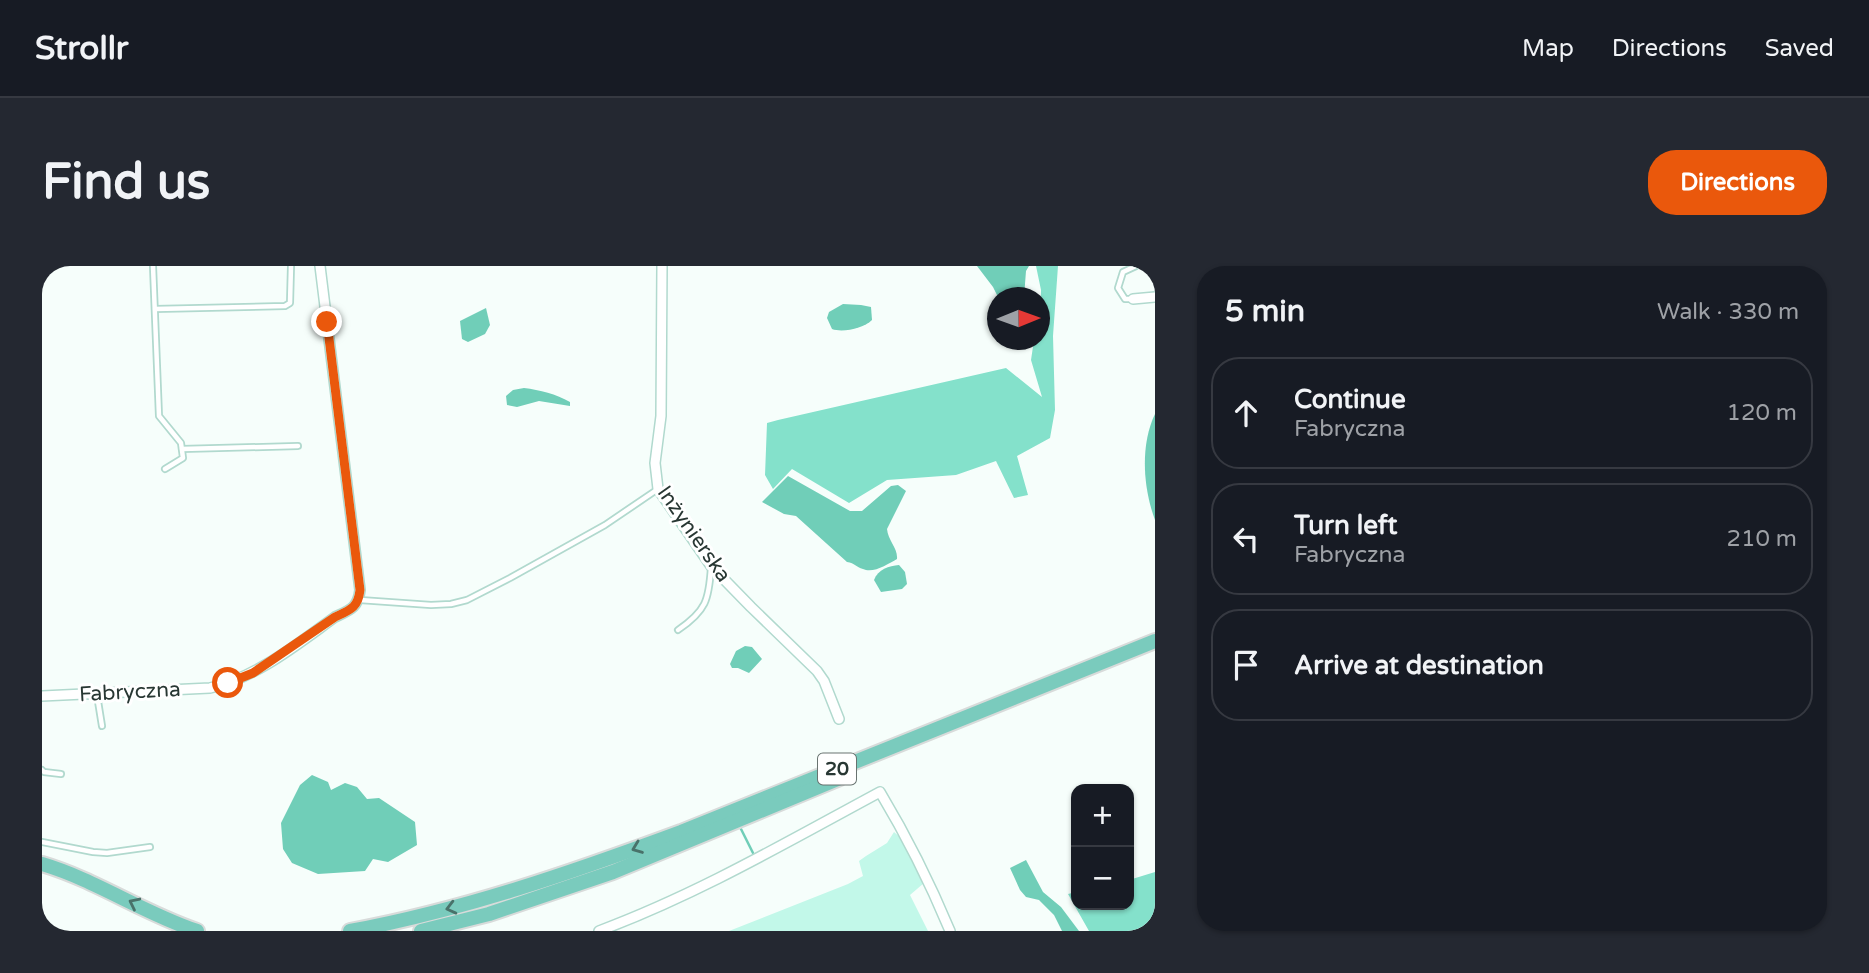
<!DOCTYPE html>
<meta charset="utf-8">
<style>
:root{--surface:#171b24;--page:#242831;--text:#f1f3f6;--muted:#9ea1a6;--line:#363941;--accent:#ea580c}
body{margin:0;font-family:"Varela Round",sans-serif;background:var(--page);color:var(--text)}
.controls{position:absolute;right:21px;bottom:21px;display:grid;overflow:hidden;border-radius:14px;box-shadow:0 2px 5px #0004}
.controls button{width:63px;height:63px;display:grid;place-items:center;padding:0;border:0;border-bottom:2px solid var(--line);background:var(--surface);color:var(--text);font:35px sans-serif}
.compass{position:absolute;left:945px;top:21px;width:63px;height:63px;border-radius:50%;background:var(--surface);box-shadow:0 2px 5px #0004;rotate:89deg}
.stop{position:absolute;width:21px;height:21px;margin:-16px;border:5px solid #ea580c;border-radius:50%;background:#fff}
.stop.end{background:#ea580c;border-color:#fff;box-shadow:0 2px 7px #0008}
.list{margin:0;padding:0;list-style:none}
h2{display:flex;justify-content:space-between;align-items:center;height:91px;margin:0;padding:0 28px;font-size:30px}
h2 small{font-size:23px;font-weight:400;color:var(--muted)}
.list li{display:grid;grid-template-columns:46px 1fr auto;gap:21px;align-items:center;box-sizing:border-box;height:112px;margin:0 14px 14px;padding:0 14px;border:2px solid var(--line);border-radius:28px}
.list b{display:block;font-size:26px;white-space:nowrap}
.list p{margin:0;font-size:23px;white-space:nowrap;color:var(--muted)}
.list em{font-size:23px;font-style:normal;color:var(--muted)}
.icon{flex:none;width:38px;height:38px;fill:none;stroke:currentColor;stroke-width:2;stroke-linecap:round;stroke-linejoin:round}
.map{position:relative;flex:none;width:1113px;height:665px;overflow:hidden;border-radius:28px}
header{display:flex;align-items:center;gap:42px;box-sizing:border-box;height:98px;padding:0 35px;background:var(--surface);border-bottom:2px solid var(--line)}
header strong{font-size:33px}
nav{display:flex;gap:38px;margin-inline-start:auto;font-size:24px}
.intro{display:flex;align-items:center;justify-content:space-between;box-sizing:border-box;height:168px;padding:0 42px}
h1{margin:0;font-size:49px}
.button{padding:18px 32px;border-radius:28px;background:var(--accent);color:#fff;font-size:24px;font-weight:700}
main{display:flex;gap:42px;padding:0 42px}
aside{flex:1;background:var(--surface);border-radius:28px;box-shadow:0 2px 5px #0004}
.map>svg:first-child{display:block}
.green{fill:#c2f8e9}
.forest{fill:#84e1cb}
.water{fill:#70ceb8}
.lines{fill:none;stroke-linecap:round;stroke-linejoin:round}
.stream{stroke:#70ceb8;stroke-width:2.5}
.service-casing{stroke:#b1d9ce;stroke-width:8}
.minor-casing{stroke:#b1d9ce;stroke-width:12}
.primary-casing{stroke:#d8dbda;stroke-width:18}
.service{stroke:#fff;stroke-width:4.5}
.minor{stroke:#fff;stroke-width:9}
.primary{stroke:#7acbbd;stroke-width:14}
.oneway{stroke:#49726a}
.route{stroke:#ea580c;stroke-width:9}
.labels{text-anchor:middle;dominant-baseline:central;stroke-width:6;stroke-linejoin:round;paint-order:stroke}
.shield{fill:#fff;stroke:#687370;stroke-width:2}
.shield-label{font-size:19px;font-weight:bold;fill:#283733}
.street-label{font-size:21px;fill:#283733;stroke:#fff}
</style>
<header>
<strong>Strollr</strong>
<nav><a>Map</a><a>Directions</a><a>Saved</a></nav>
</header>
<div class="intro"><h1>Find us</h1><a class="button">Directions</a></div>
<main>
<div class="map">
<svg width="1113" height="665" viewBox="0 0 1113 665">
<rect width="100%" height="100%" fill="#f6fefb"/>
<path class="green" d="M852,566l7,6 23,45 -14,12 18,36h-199l119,-47 15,-8 -4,-15 7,-5 21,-13z"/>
<g class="forest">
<path d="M994,0h22l-5,70 2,74 -5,28 -33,18 11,39 -14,3 -18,-37 -40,14 -69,5 -38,23 -57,-34 -19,20 -8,-14 2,-52 11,-3 228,-52 36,29 -11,-37 3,-20h6l1,-50z"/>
<path d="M1113,606v59h-66l-21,-37 8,-2v13h53v-25z"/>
</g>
<g class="water">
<path d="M935,0h52l-3,5 -2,26h-2l-2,-4 -7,4 -11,-4 1,4h-5l-5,-10z"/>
<path d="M801,38l18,1 10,2 1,13c-8,8 -29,13 -40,9l-5,-11 2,-6z"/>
<path d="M444,42l4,17 -5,9 -17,8 -6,-3 -2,-18z"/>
<path d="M482,122c16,2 32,6 46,14v4l-31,-5 -22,6 -10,-2 -1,-9 7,-6z"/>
<path d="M1113,148v106c-12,-32 -15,-75 0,-106z"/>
<path d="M746,210l62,35h12l29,-25 7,-1 8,6 -19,38c1,12 11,19 10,30 -9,5 -24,15 -34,10 -7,-2 -8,-6 -16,-7l-51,-46 -12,-2 -22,-12z"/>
<path d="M857,299l6,7 2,12 -5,5 -21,3 -7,-12c4,-11 15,-14 25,-15z"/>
<path d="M703,380l7,1 10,12 -13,14 -11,-5h-6l-2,-4 6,-13z"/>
<path d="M270,509l16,7 3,8 14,-7 12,4 10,12 12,-1 36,24 2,23 -29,17 -15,-3 -8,12 -47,3 -26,-11 -9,-14 -2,-26 19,-38z"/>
<path d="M984,594l17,32 18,15 18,24h-17l-8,-16 -15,-15 -13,-3 -6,-7 -10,-22z"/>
</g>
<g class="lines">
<path class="stream" d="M699,563l12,24"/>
<defs>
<g id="service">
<path d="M111,0l6,150 22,27 2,15 -18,11"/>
<path d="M1091,33h-8l-7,-11 5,-16 13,-6"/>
<path d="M113,43l130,-3 5,-3 1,-37"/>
<path d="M140,183l116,-3"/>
<path d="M318,334l71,5 20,-1 16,-4 43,-22 95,-53 53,-36"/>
<path d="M636,364c28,-19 31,-30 33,-63"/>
<path d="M55,429l5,31"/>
<path d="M0,504l2,2 17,2"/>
<path d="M0,576l51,10 14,1 43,-6"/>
</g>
<g id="minor">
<path d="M620,0l-1,150 -6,47 3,26 53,77 40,41 66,64 7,10 15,38"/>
<path d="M1091,33l22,-2"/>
<path d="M0,430l168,-8c47,-11 86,-43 125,-71 15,-7 23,-9 25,-27l-40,-324"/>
<path d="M557,665c99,-37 188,-89 281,-139 27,45 50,91 70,139"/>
</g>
<g id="primary">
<path d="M0,598c54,16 101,49 155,67"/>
<path d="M308,665c114,-21 223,-59 331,-99l474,-191"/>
<path d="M379,665l68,-17 124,-42 227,-94"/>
</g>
</defs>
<use href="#service" class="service-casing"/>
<use href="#minor" class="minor-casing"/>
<use href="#primary" class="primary-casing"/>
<use href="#service" class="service"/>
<use href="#minor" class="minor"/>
<use href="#primary" class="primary"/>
</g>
<defs><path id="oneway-chevron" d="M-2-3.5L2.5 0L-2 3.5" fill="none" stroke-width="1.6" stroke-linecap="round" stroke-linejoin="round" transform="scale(1.75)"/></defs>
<g class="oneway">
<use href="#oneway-chevron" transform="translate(595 582) rotate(159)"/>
<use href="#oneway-chevron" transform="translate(92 637) rotate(-154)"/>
<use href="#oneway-chevron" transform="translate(409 642) rotate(166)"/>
</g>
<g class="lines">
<path class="route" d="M186,417l25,-10 82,-56c15,-7 23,-9 25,-27l-33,-268"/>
</g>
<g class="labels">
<rect class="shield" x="776" y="487.5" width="38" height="31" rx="5"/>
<g class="shield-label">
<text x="795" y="503">20</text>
</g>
<g class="street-label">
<text transform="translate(652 268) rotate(55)">Inżynierska</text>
<text transform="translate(88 426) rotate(-3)">Fabryczna</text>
</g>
</g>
</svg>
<div class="controls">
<button>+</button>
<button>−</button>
</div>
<svg class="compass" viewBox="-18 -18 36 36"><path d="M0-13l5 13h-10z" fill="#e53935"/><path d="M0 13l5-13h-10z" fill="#9ea1a6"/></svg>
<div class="stop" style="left:186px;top:417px"></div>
<div class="stop end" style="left:285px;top:56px"></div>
</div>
<aside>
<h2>5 min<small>Walk · 330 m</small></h2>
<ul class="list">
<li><svg class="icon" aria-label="ahead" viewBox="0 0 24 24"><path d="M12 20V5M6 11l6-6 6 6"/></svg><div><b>Continue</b><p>Fabryczna</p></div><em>120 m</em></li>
<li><svg class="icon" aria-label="left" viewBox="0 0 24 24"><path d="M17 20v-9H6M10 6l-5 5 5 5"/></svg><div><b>Turn left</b><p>Fabryczna</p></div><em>210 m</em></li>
<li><svg class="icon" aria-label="arrive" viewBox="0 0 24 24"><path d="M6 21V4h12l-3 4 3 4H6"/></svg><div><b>Arrive at destination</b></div></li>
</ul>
</aside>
</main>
